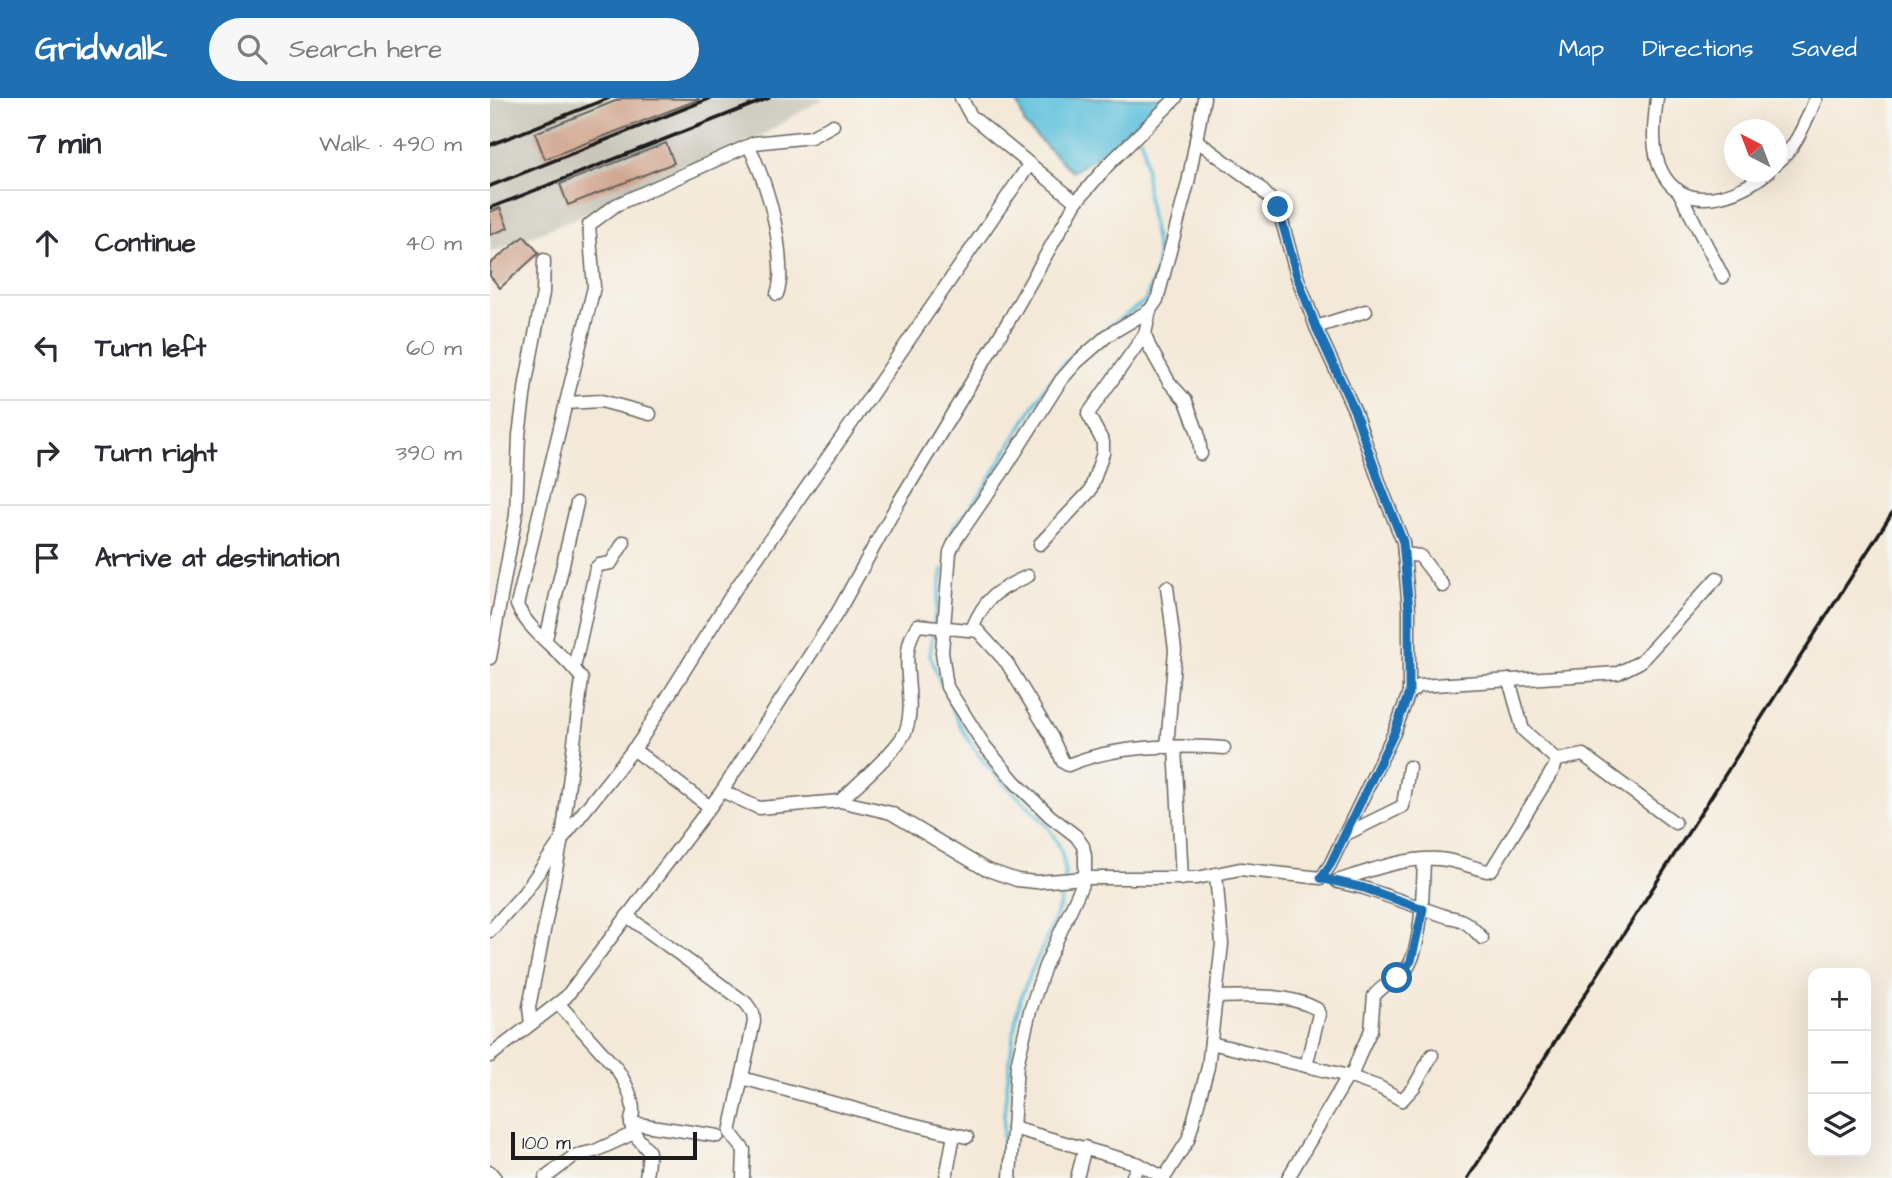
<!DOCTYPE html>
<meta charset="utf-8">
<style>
:root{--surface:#fff;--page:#f7f7f7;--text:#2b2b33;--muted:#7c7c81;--line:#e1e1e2;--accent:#1f6fb2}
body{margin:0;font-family:"Architects Daughter",sans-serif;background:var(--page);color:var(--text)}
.controls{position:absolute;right:21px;bottom:21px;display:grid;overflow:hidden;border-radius:14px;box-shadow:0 7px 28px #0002}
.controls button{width:63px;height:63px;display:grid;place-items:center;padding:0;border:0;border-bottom:2px solid var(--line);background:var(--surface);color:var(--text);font:35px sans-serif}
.compass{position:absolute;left:1234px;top:21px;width:63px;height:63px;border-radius:50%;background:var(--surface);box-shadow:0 7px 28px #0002;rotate:318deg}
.scale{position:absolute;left:21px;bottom:18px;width:186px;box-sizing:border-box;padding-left:7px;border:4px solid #1c1c1c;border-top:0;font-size:19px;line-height:24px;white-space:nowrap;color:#1c1c1c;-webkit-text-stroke:5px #f6f6f2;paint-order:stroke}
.stop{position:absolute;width:21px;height:21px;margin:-16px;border:5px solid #1f6fb2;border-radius:50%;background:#fff}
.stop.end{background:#1f6fb2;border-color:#fff;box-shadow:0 2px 7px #0008}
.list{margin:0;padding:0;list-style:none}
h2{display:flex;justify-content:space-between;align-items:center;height:91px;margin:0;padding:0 28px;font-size:30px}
h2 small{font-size:23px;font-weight:400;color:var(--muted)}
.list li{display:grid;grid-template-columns:46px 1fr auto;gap:21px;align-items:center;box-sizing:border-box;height:105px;padding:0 28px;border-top:2px solid var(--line)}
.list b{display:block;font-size:26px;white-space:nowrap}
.list em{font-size:23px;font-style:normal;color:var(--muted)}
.icon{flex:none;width:38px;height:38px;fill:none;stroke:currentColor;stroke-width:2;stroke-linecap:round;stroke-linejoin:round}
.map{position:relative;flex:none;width:1402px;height:1080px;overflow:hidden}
header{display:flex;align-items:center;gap:42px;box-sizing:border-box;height:98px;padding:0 35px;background:var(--accent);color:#fff}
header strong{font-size:33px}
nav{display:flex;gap:38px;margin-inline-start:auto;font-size:24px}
.search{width:490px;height:63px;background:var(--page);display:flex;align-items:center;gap:18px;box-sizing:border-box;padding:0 24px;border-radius:38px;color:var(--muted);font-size:26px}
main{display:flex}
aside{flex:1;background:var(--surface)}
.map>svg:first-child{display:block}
.industrial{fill:#c8c4b8}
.water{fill:#5dc0db;stroke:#3c6e7c;stroke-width:2}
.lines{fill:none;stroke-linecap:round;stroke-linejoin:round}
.stream{stroke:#5dc0db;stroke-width:3.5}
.building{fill:#d1a68f}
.minor-casing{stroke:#68645e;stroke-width:15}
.minor{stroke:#fff;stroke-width:12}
.rail{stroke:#1c1c1c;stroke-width:3.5}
.route{stroke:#1f6fb2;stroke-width:9}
</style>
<header>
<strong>Gridwalk</strong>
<div class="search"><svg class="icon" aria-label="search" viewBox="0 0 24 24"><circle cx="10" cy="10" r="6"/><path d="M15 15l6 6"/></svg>Search here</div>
<nav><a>Map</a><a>Directions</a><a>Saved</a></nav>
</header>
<main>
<aside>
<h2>7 min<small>Walk · 490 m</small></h2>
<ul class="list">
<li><svg class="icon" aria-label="ahead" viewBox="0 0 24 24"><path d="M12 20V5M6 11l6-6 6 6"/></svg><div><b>Continue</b></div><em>40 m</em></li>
<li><svg class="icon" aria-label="left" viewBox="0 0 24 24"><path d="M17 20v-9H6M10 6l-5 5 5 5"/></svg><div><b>Turn left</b></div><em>60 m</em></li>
<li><svg class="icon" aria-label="right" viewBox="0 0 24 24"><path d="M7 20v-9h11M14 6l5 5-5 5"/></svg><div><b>Turn right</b></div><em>390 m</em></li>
<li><svg class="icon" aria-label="arrive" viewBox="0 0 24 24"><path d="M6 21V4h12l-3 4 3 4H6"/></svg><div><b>Arrive at destination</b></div></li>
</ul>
</aside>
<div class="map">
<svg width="1402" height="1080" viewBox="0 0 1402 1080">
<rect width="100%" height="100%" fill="#f6f6f2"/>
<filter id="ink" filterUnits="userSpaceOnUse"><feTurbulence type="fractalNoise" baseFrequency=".0143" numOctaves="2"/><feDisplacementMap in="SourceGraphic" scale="14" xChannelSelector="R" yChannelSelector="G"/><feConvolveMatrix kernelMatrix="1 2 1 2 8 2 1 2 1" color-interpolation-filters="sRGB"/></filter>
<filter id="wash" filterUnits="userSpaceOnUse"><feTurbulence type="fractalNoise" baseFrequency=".00686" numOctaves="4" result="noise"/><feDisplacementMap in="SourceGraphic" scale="28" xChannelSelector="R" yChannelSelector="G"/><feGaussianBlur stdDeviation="1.57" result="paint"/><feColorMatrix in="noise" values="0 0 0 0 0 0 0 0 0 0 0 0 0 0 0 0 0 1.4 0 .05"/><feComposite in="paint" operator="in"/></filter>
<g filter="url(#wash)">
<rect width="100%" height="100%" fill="#f4e9d8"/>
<path class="industrial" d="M0,0h334l-94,56 -240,99z"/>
<path class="water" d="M526,0h147l-46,45 -45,29 -47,-47z"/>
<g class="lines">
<g class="stream">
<path d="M459,443l4,-13 28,-35 63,-104 20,-26 32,-27 49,-35 10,-26 3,-19 -10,-56 -4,-52 -4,-10"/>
<path d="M444,525l9,-54"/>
<path d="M443,533l-3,24 11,29"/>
<path d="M457,599c11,26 25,52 44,73 21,24 53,44 67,74 25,51 -26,111 -39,160 -8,36 -11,74 -15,111 -2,22 0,41 -4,63"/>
</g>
</g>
<g id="blocks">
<g class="building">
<path d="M133,0l77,1 -155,60 -10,-26z"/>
<path d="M176,45l8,20 -106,42 -8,-21z"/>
<path d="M10,110l8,20 -18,7v-23z"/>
<path d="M34,138l15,17 -39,35 -10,-12v-12z"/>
</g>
</g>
</g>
<g filter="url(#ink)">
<use href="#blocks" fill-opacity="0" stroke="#68645e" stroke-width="2"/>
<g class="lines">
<defs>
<g id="minor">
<path d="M471,0l10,18 105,86"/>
<path d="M1167,0c-3,24 -7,53 6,76 23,41 76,22 105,-2"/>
<path d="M706,42l60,44 22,23 19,69 19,51 39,85 26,75 22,55 6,68v83"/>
<path d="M259,48c16,35 26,66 30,105 1,15 3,29 -2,43"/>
<path d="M1286,66c20,-16 30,-43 40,-66"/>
<path d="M1188,92l45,87"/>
<path d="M660,212l-5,24 4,12 20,36 17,19 12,32 3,21"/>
<path d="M826,229l50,-16"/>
<path d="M76,305l35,-2 49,13"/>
<path d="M550,446l50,-53 13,-38v-11l-15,-28 57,-80"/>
<path d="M914,456l16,2 23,30"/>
<path d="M677,489l8,63 -8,97"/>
<path d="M482,531c13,-32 25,-39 56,-53"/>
<path d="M56,541l31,-136"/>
<path d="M0,560l26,-143 3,-80 7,-53 17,-89 1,-33"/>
<path d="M84,570l22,-100 3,-3 12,-2 13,-21"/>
<path d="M685,649l7,132"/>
<path d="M143,651l77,58"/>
<path d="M1067,662l26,-5 92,68"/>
<path d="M232,693l37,17 81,-7 51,12 94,56 32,11 19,2 49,-4h112l43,-9 81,9 9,-13 64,-132 15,-40 10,-7 199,-13 22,-11 77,-84"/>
<path d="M350,703c15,-15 60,-53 66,-71 12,-34 -11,-75 12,-105l60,6 29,32 44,73 12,26 5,3c48,-20 105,-20 156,-17"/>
<path d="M854,737l59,-29 6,-39"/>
<path d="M847,783c32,-10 67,-24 102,-22 16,1 32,8 48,12l5,-2 62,-101 3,-8 -34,-30 -14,-50"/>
<path d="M848,784l26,6 84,29c17,2 23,9 34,21"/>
<path d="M137,818l119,87 7,10 1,9 -24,110 14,18 -1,28"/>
<path d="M0,833l34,-38 38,-54 20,-160c-18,-26 -53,-46 -65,-74l77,-318 -5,-62 27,-20 138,-62 57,-6 22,-12"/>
<path d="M726,899c33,-1 72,-4 101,12l2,5 -13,52"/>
<path d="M68,905l59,66c8,13 16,27 16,43 0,4 -3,7 -2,11 0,11 13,21 18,29l-3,26"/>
<path d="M41,926l-2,-17 33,-168 78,-98 94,-150 122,-174 173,-252"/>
<path d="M721,945l137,33 31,11 23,13 12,-13 18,-32"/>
<path d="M0,958l76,-59 156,-206 117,-181 58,-105 114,-188 65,-115 31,-36 69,-68"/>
<path d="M861,979l10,-26 10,-21 3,-34c8,-11 23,-17 33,-28 15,-20 16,-82 17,-108"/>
<path d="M252,980l157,43 68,16"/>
<path d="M141,1025l87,13"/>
<path d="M523,1030l126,36 25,14"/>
<path d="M0,1074l5,6"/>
<path d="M55,1080l29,-22 21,-5 39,-18"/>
<path d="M456,1080l8,-44"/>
<path d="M520,1080l7,-113 13,-54 15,-45 40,-88v-22l-2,-10 -7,-10 -26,-20 -35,-34 -31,-37 -37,-58 -5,-35 8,-100 5,-11 51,-74 55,-87 16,-18 31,-27 42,-25 7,-10 31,-117 16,-85"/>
<path d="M587,1080l8,-31"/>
<path d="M642,1080l7,-14"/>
<path d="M674,1080l24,-38 20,-73 14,-123 -6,-70"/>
<path d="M798,1080l60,-102"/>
</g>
</defs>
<use href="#minor" class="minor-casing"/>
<use href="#minor" class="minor"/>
<g class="rail">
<path d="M0,47l119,-47"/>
<path d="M0,88l221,-88"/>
<path d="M0,110l279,-110"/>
<path d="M978,1080l424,-665"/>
</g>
</g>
</g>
<g class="lines" filter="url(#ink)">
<path class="route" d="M788,109l19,69 19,51 39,85 26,75 22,55 6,68v83l-15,40 -64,132 -9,13 43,10 59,21 -12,52 -14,17"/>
</g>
</svg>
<div class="controls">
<button>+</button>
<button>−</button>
<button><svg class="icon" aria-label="layers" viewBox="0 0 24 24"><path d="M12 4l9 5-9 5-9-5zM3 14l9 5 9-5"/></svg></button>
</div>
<svg class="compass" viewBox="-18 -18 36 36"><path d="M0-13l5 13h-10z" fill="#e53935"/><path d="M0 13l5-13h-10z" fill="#7c7c81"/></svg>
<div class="scale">100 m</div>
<div class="stop" style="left:907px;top:880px"></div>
<div class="stop end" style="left:788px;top:109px"></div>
</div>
</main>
